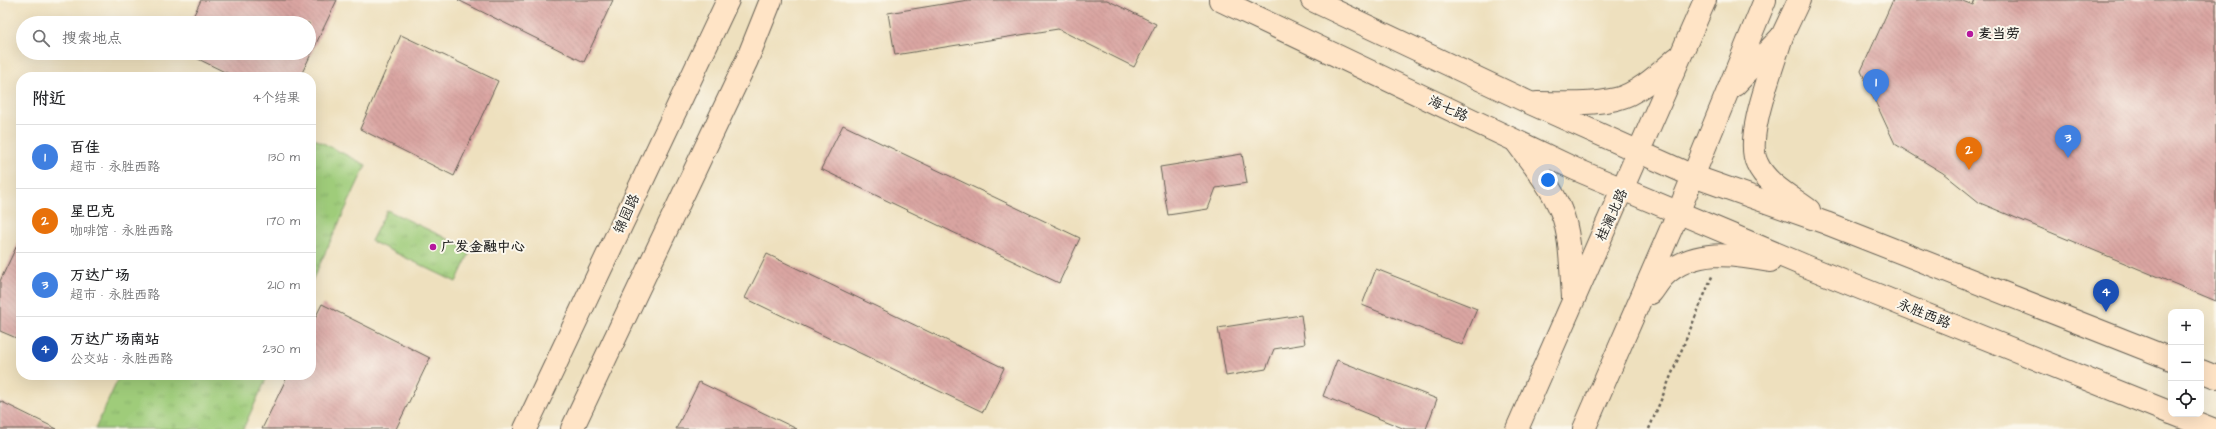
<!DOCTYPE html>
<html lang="zh">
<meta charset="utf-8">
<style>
:root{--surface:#fff;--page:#f2f2f2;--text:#202124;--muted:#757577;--line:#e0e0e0;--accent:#db2777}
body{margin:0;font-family:"Architects Daughter","LXGW WenKai TC",sans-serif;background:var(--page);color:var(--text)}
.controls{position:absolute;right:12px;bottom:12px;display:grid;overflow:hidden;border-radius:8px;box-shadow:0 4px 16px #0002}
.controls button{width:36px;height:36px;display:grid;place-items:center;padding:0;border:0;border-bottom:1px solid var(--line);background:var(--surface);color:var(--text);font:20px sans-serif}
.you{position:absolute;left:1548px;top:180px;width:14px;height:14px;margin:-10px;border:3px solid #fff;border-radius:50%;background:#1a73e8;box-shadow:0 0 0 6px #1a73e833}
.badge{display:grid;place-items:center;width:26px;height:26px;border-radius:50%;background:var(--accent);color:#fff;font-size:13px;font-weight:700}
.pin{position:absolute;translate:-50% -33px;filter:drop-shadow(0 1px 2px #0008)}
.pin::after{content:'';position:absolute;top:21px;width:14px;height:12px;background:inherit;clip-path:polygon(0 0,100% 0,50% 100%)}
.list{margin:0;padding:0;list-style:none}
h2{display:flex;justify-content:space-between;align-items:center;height:52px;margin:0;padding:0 16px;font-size:17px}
h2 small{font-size:13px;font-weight:400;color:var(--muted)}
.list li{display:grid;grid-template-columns:26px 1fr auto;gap:12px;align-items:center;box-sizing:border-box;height:64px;padding:0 16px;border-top:1px solid var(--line)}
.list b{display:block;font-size:15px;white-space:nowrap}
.list p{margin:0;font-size:13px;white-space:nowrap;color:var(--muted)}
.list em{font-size:13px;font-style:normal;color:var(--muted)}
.icon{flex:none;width:22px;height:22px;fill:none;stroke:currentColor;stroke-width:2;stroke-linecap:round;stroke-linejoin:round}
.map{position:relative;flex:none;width:2216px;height:429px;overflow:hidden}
.search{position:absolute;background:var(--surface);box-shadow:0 4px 16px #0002;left:16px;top:16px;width:300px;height:44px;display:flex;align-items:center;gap:10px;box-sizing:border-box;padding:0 14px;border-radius:22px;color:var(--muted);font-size:15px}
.panel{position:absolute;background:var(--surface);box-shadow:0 4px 16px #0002;left:16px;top:72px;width:300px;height:308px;border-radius:16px}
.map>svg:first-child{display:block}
.park{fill:url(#park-tufts);stroke:#5e744b}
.building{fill:url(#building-back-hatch)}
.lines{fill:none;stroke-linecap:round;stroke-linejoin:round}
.secondary-casing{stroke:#666155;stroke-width:24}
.path{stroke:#666155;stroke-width:2.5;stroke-dasharray:3 3;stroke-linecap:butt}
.secondary{stroke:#ffe4c6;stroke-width:22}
.poi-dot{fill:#b5179e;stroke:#fbf7ec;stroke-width:1.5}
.labels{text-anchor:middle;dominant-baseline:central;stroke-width:4;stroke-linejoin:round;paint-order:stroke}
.poi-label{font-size:14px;font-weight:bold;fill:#1c1c1c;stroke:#fbf7ec;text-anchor:start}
.street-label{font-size:14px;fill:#1c1c1c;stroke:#fbf7ec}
</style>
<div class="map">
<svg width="2216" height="429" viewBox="0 0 2216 429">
<defs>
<pattern id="park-tufts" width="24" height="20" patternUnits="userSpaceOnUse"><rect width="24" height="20" fill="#9fcc7a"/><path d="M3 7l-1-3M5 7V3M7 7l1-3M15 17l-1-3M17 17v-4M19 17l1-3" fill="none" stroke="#88af69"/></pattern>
<pattern id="building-back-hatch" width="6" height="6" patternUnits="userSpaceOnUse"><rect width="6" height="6" fill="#daa5a2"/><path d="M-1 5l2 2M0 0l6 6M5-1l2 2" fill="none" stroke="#ba8d8b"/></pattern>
</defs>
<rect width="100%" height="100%" fill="#fbf7ec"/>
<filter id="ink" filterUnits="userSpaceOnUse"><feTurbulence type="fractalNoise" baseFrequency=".025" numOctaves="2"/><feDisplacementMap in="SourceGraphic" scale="8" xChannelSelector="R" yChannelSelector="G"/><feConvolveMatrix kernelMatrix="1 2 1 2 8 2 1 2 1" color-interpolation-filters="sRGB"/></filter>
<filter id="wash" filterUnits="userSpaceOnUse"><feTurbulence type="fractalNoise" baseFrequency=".012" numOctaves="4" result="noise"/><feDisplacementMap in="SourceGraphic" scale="16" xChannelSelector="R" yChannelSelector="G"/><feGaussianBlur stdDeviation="0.9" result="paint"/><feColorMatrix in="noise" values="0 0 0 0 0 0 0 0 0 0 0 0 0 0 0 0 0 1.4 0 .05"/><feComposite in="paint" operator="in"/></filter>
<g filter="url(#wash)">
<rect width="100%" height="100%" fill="#eee0be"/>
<g class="park">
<path d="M311,137l55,28 -55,118z"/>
<path d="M387,210l84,40 -15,32 -85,-41z"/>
<path d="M120,375h148l-25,54h-148z"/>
</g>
<g id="blocks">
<g class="building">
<path d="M201,0h136l-37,77h-65l-49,-24h123v-30h-119z"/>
<path d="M458,0h155l-29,62z"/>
<path d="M968,0h139l49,24 -22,43 -76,-38 -163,26 -7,-42z"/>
<path d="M1893,0h67l13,5 2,-5h241v301l-236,-98 -37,-30 -48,-29 -34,-73z"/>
<path d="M401,35l97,46 -44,95 -94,-47z"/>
<path d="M843,125l237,113 -21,45 -238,-114z"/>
<path d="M1242,154l5,29 -31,5 -8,21 -40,6 -8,-48z"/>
<path d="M21,237v103l-21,-9v-50z"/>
<path d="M767,254l237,114 -21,44 -238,-114z"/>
<path d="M1376,269l101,40 -15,36 -100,-40z"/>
<path d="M322,304l108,54 -34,71h-134l26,-54h23v-49z"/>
<path d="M1301,315l4,29 -31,5 -8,20 -40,7 -8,-48z"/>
<path d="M1337,360l100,39 -11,30h-21l-82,-33z"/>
<path d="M699,382l98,47h-121z"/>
<path d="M0,401l57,28h-57z"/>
</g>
</g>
</g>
<g filter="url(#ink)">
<use href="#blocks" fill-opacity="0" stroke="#666155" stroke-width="1"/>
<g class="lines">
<defs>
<g id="secondary">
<path d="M1220,0l355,169 233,98 363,146"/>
<path d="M1312,0l218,103 163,73 133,47 345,136"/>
<path d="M1782,36c-8,29 -38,101 -25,127 9,21 35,34 52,47"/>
<path d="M1735,85l47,-49 17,-36"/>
<path d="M1537,103c26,0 54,2 79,-4 22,-5 45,-27 61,-41"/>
<path d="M1517,143c16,22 34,43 44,68 10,22 10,62 12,86"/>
<path d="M1651,293c4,-5 8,-12 13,-17 29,-28 70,-22 106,-15"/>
<path d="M2201,371l15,6"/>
<path d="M2174,414l38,15"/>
<path d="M525,429l203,-429"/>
<path d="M572,429l175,-369 24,-60"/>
<path d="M1517,429l188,-429"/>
<path d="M1584,429l94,-216 87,-213"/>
</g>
</defs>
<use href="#secondary" class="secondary-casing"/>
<path class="path" d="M1649,429l64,-155"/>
<use href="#secondary" class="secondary"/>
</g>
</g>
<g class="poi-dot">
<circle cx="1970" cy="34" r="4"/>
<circle cx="433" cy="247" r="4"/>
</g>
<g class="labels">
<g class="poi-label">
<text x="1978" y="34">麦当劳</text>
<text x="441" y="247">广发金融中心</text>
</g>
<g class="street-label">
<text transform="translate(1448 109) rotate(25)">海七路</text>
<text transform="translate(627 214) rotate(-65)">锦园路</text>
<text transform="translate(1612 215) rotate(-65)">桂澜北路</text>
<text transform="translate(1924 314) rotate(22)">永胜西路</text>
</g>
</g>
</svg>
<div class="controls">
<button>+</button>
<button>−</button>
<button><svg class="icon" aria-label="locate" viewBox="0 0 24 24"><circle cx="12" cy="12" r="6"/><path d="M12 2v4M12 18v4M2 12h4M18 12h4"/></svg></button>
</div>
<div class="you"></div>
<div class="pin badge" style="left:1876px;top:102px;background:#3f7fe0">1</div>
<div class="pin badge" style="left:1969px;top:170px;background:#e8710a">2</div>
<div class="pin badge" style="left:2068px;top:158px;background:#3f7fe0">3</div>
<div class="pin badge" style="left:2106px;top:312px;background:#1a4fb4">4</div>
<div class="search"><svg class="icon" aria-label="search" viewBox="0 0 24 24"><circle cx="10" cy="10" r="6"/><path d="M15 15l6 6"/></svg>搜索地点</div>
<section class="panel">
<h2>附近<small>4个结果</small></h2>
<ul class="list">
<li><span class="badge" style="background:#3f7fe0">1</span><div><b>百佳</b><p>超市 · 永胜西路</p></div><em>130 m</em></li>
<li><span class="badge" style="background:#e8710a">2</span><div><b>星巴克</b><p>咖啡馆 · 永胜西路</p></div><em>170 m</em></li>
<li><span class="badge" style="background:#3f7fe0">3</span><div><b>万达广场</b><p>超市 · 永胜西路</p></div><em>210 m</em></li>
<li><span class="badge" style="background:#1a4fb4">4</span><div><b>万达广场南站</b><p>公交站 · 永胜西路</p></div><em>230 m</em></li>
</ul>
</section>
</div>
